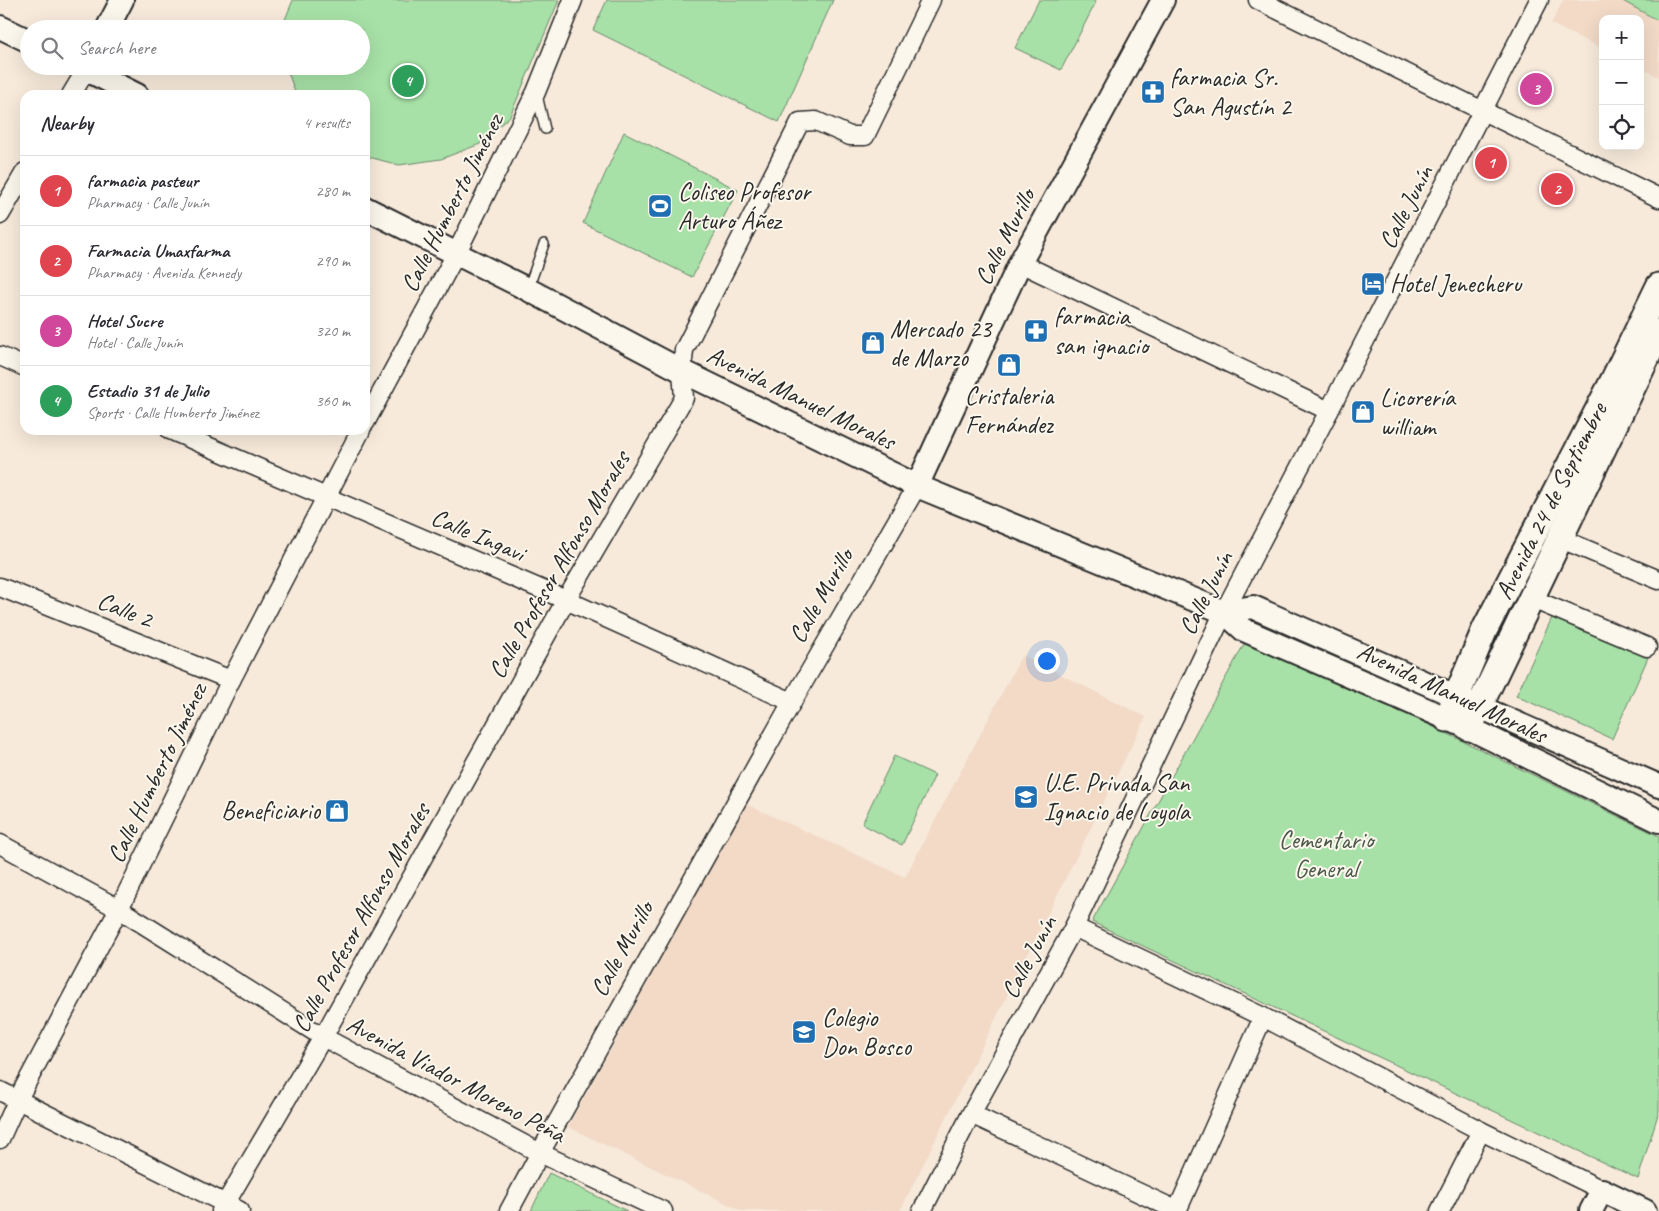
<!DOCTYPE html>
<meta charset="utf-8">
<style>
:root{--surface:#fff;--page:#f2f2f3;--text:#2b2b33;--muted:#7c7c81;--line:#e1e1e2;--accent:#1f6fb2}
body{margin:0;font-family:Caveat,sans-serif;background:var(--page);color:var(--text)}
.controls{position:absolute;right:15px;top:15px;display:grid;overflow:hidden;border-radius:10px;box-shadow:0 5px 20px #0002}
.controls button{width:45px;height:45px;display:grid;place-items:center;padding:0;border:0;border-bottom:1px solid var(--line);background:var(--surface);color:var(--text);font:25px sans-serif}
.you{position:absolute;left:1046px;top:660px;width:18px;height:18px;margin:-12px;border:4px solid #fff;border-radius:50%;background:#1a73e8;box-shadow:0 0 0 8px #1a73e833}
.badge{display:grid;place-items:center;width:32px;height:32px;border-radius:50%;background:var(--accent);color:#fff;font-size:16px;font-weight:700}
.pin{position:absolute;translate:-50% -50%;border:2px solid #fff;box-shadow:0 1px 5px #0006}
.list{margin:0;padding:0;list-style:none}
h2{display:flex;justify-content:space-between;align-items:center;height:65px;margin:0;padding:0 20px;font-size:21px}
h2 small{font-size:16px;font-weight:400;color:var(--muted)}
.list li{display:grid;grid-template-columns:32px 1fr auto;gap:15px;align-items:center;box-sizing:border-box;height:70px;padding:0 20px;border-top:1px solid var(--line)}
.list b{display:block;font-size:19px;white-space:nowrap}
.list p{margin:0;font-size:16px;white-space:nowrap;color:var(--muted)}
.list em{font-size:16px;font-style:normal;color:var(--muted)}
.icon{flex:none;width:28px;height:28px;fill:none;stroke:currentColor;stroke-width:2;stroke-linecap:round;stroke-linejoin:round}
.map{position:relative;flex:none;width:1659px;height:1211px;overflow:hidden}
.search{position:absolute;background:var(--surface);box-shadow:0 5px 20px #0002;left:20px;top:20px;width:350px;height:55px;display:flex;align-items:center;gap:12px;box-sizing:border-box;padding:0 18px;border-radius:28px;color:var(--muted);font-size:19px}
.panel{position:absolute;background:var(--surface);box-shadow:0 5px 20px #0002;left:20px;top:90px;width:350px;height:345px;border-radius:15px}
.map>svg:first-child{display:block}
.built{fill:#f2dac7}
.green{fill:#a7e1a7;stroke:#698669}
.lines{fill:none;stroke-linecap:round;stroke-linejoin:round}
.service-casing{stroke:#2b2b2b;stroke-width:12}
.minor-casing{stroke:#2b2b2b;stroke-width:21}
.tertiary-casing{stroke:#2b2b2b;stroke-width:26}
.secondary-casing{stroke:#2b2b2b;stroke-width:29}
.service{stroke:#fbf7ec;stroke-width:9}
.minor{stroke:#fbf7ec;stroke-width:18}
.tertiary{stroke:#fbf7ec;stroke-width:22}
.secondary{stroke:#fbf7ec;stroke-width:25}
.labels{text-anchor:middle;dominant-baseline:central;stroke-width:4;stroke-linejoin:round;paint-order:stroke}
.poi-label{font-size:25px;fill:#2b2b2b;stroke:#fbf7ec;text-anchor:start}
.street-label{font-size:25px;fill:#2b2b2b;stroke:#fbf7ec}
.park-label{font-size:25px;fill:#4a584a;stroke:#fbf7ec}
</style>
<div class="map">
<svg width="1659" height="1211" viewBox="0 0 1659 1211">
<rect width="100%" height="100%" fill="#f7eadb"/>
<filter id="ink" filterUnits="userSpaceOnUse"><feTurbulence type="fractalNoise" baseFrequency=".02" numOctaves="2"/><feDisplacementMap in="SourceGraphic" scale="10" xChannelSelector="R" yChannelSelector="G"/><feConvolveMatrix kernelMatrix="1 2 1 2 8 2 1 2 1" color-interpolation-filters="sRGB"/></filter>
<g filter="url(#ink)">
<g class="built">
<path d="M1563,0h96v77l-19,-9v-49h-37v30l-52,-25z"/>
<path d="M1022,655l124,62 -246,494h-158l-174,-84 178,-323 159,73z"/>
</g>
<g class="green">
<path d="M293,0h266l-49,116 -30,28 -39,15 -42,6 -34,-9v-61h-69l-10,-29h75v-37h-77v-7z"/>
<path d="M607,0h226l-54,122 -186,-92z"/>
<path d="M1039,0h53l4,2 -35,68 -46,-22z"/>
<path d="M1621,0h38v17l-2,3z"/>
<path d="M624,132l114,58 -46,87 -109,-54z"/>
<path d="M1555,611l95,42 -38,86 -96,-43z"/>
<path d="M1248,637l411,199v275l-21,68 -546,-257z"/>
<path d="M894,756l41,19 -33,70 -40,-21z"/>
<path d="M549,1173l78,38h-96z"/>
</g>
<g class="lines">
<defs>
<g id="service">
<path d="M537,95l8,34"/>
<path d="M528,289l16,-45"/>
</g>
<g id="minor">
<path d="M1258,0l401,198"/>
<path d="M71,95l15,-25"/>
<path d="M0,215l25,-43"/>
<path d="M1020,263l309,148"/>
<path d="M0,356l25,11"/>
<path d="M365,423l91,-169 80,-162 37,-92"/>
<path d="M170,430l396,170 226,102"/>
<path d="M1559,538l100,42"/>
<path d="M0,587l231,93"/>
<path d="M1530,598l117,49"/>
<path d="M0,844l119,65 204,128 217,116 123,58"/>
<path d="M1074,927l189,90 218,114 121,59"/>
<path d="M0,1091l240,120"/>
<path d="M971,1114l207,97"/>
<path d="M0,1139l18,-40 101,-190 112,-229 130,-250"/>
<path d="M221,1211l102,-174 243,-437 118,-202 -2,-27 2,-21 116,-228 16,-1 34,15h15l66,-136"/>
<path d="M509,1211l31,-58 252,-451 125,-216"/>
<path d="M922,1211l49,-97 103,-187 150,-315 105,-201 210,-411"/>
<path d="M1177,1211l86,-194"/>
<path d="M1440,1211l41,-80"/>
</g>
<g id="tertiary">
<path d="M0,27l29,14"/>
<path d="M107,29l15,-29"/>
<path d="M79,66l58,29"/>
<path d="M365,208l162,81 155,82 235,115 307,126 20,18 225,98 190,93"/>
<path d="M917,486l103,-223 143,-263"/>
<path d="M1224,612l29,-5 406,179"/>
<path d="M1591,1211l11,-21 43,21"/>
</g>
<g id="secondary">
<path d="M1447,719l38,-90 128,-248 46,-95"/>
<path d="M1469,728l190,-396"/>
</g>
</defs>
<use href="#service" class="service-casing"/>
<use href="#minor" class="minor-casing"/>
<use href="#tertiary" class="tertiary-casing"/>
<use href="#secondary" class="secondary-casing"/>
<use href="#service" class="service"/>
<use href="#minor" class="minor"/>
<use href="#tertiary" class="tertiary"/>
<use href="#secondary" class="secondary"/>
</g>
</g>
<defs>
<symbol id="pharmacy-square" viewBox="-11 -11 22 22"><rect x="-9" y="-9" width="18" height="18" rx="4" fill="#1f6fb2" stroke="#fbf7ec"/><path d="M-2-6h4v4h4v4h-4v4h-4v-4h-4v-4h4Z" fill="#fff"/></symbol>
<symbol id="stadium-square" viewBox="-11 -11 22 22"><rect x="-9" y="-9" width="18" height="18" rx="4" fill="#1f6fb2" stroke="#fbf7ec"/><path d="M0-5a6.5 5 0 1 0 0 10a6.5 5 0 1 0 0-10ZM-3.5-1.8h7v3.6h-7Z" fill="#fff"/></symbol>
<symbol id="hotel-square" viewBox="-11 -11 22 22"><rect x="-9" y="-9" width="18" height="18" rx="4" fill="#1f6fb2" stroke="#fbf7ec"/><path d="M-6-4.5h1.5V1H6V5H4.5V3h-9V5H-6ZM-4 0a1.8 1.8 0 1 1 3.6 0ZM.5 0V-2.5h3Q6-2.5 6 0Z" fill="#fff"/></symbol>
<symbol id="shop-square" viewBox="-11 -11 22 22"><rect x="-9" y="-9" width="18" height="18" rx="4" fill="#1f6fb2" stroke="#fbf7ec"/><path d="M-5-2.5h2.3a2.7 3.5 0 0 1 5.4 0H5L5.5 6h-11ZM-1.5-2.5h3a1.5 2.3 0 0 0-3 0Z" fill="#fff"/></symbol>
<symbol id="school-square" viewBox="-11 -11 22 22"><rect x="-9" y="-9" width="18" height="18" rx="4" fill="#1f6fb2" stroke="#fbf7ec"/><path d="M0-5L7-2L0 1L-7-2ZM-4 1L0 2.5L4 1V4Q0 6-4 4Z" fill="#fff"/></symbol>
</defs>
<g fill-rule="evenodd">
<use href="#pharmacy-square" x="1139" y="78" width="28" height="28"/>
<use href="#stadium-square" x="646" y="192" width="28" height="28"/>
<use href="#hotel-square" x="1359" y="270" width="28" height="28"/>
<use href="#pharmacy-square" x="1022" y="317" width="28" height="28"/>
<use href="#shop-square" x="859" y="329" width="28" height="28"/>
<use href="#shop-square" x="995" y="351" width="28" height="28"/>
<use href="#shop-square" x="1349" y="398" width="28" height="28"/>
<use href="#school-square" x="1012" y="783" width="28" height="28"/>
<use href="#shop-square" x="323" y="797" width="28" height="28"/>
<use href="#school-square" x="790" y="1018" width="28" height="28"/>
</g>
<g class="labels">
<g class="poi-label">
<text x="1170" y="78">farmacia Sr.<tspan x="1170" dy="29">San Agustín 2</tspan></text>
<text x="678" y="192">Coliseo Profesor<tspan x="678" dy="29">Arturo Áñez</tspan></text>
<text x="1390" y="284">Hotel Jenecheru</text>
<text x="1054" y="317">farmacia<tspan x="1054" dy="29">san ignacio</tspan></text>
<text x="890" y="329">Mercado 23<tspan x="890" dy="29">de Marzo</tspan></text>
<text x="1009" y="396" text-anchor="middle">Cristaleria<tspan x="1009" dy="29">Fernández</tspan></text>
<text x="1380" y="398">Licorería<tspan x="1380" dy="29">william</tspan></text>
<text x="1044" y="783">U.E. Privada San<tspan x="1044" dy="29">Ignacio de Loyola</tspan></text>
<text x="320" y="811" text-anchor="end">Beneficiario</text>
<text x="822" y="1018">Colegio<tspan x="822" dy="29">Don Bosco</tspan></text>
</g>
<g class="street-label">
<text transform="translate(452 203) rotate(-63)">Calle Humberto Jiménez</text>
<text transform="translate(1406 207) rotate(-63)">Calle Junín</text>
<text transform="translate(1005 237) rotate(-63)">Calle Murillo</text>
<text transform="translate(801 398) rotate(26)">Avenida Manuel Morales</text>
<text transform="translate(1551 501) rotate(-63)">Avenida 24 de Septiembre</text>
<text transform="translate(478 535) rotate(23)">Calle Ingavi</text>
<text transform="translate(559 565) rotate(-60)">Calle Profesor Alfonso Morales</text>
<text transform="translate(1206 593) rotate(-63)">Calle Junín</text>
<text transform="translate(821 596) rotate(-60)">Calle Murillo</text>
<text transform="translate(125 610) rotate(22)">Calle 2</text>
<text transform="translate(1452 693) rotate(25)">Avenida Manuel Morales</text>
<text transform="translate(157 773) rotate(-64)">Calle Humberto Jiménez</text>
<text transform="translate(361 918) rotate(-61)">Calle Profesor Alfonso Morales</text>
<text transform="translate(622 949) rotate(-61)">Calle Murillo</text>
<text transform="translate(1029 957) rotate(-62)">Calle Junín</text>
<text transform="translate(456 1079) rotate(28)">Avenida Viador Moreno Peña</text>
</g>
<g class="park-label">
<text x="1326" y="840">Cementario<tspan x="1326" dy="29">General</tspan></text>
</g>
</g>
</svg>
<div class="controls">
<button>+</button>
<button>−</button>
<button><svg class="icon" aria-label="locate" viewBox="0 0 24 24"><circle cx="12" cy="12" r="6"/><path d="M12 2v4M12 18v4M2 12h4M18 12h4"/></svg></button>
</div>
<div class="you"></div>
<div class="pin badge" style="left:1491px;top:163px;background:#e0444e">1</div>
<div class="pin badge" style="left:1557px;top:189px;background:#e0444e">2</div>
<div class="pin badge" style="left:1536px;top:89px;background:#d1479c">3</div>
<div class="pin badge" style="left:408px;top:81px;background:#2e9e5b">4</div>
<div class="search"><svg class="icon" aria-label="search" viewBox="0 0 24 24"><circle cx="10" cy="10" r="6"/><path d="M15 15l6 6"/></svg>Search here</div>
<section class="panel">
<h2>Nearby<small>4 results</small></h2>
<ul class="list">
<li><span class="badge" style="background:#e0444e">1</span><div><b>farmacia pasteur</b><p>Pharmacy · Calle Junín</p></div><em>280 m</em></li>
<li><span class="badge" style="background:#e0444e">2</span><div><b>Farmacia Umaxfarma</b><p>Pharmacy · Avenida Kennedy</p></div><em>290 m</em></li>
<li><span class="badge" style="background:#d1479c">3</span><div><b>Hotel Sucre</b><p>Hotel · Calle Junín</p></div><em>320 m</em></li>
<li><span class="badge" style="background:#2e9e5b">4</span><div><b>Estadio 31 de Julio</b><p>Sports · Calle Humberto Jiménez</p></div><em>360 m</em></li>
</ul>
</section>
</div>
